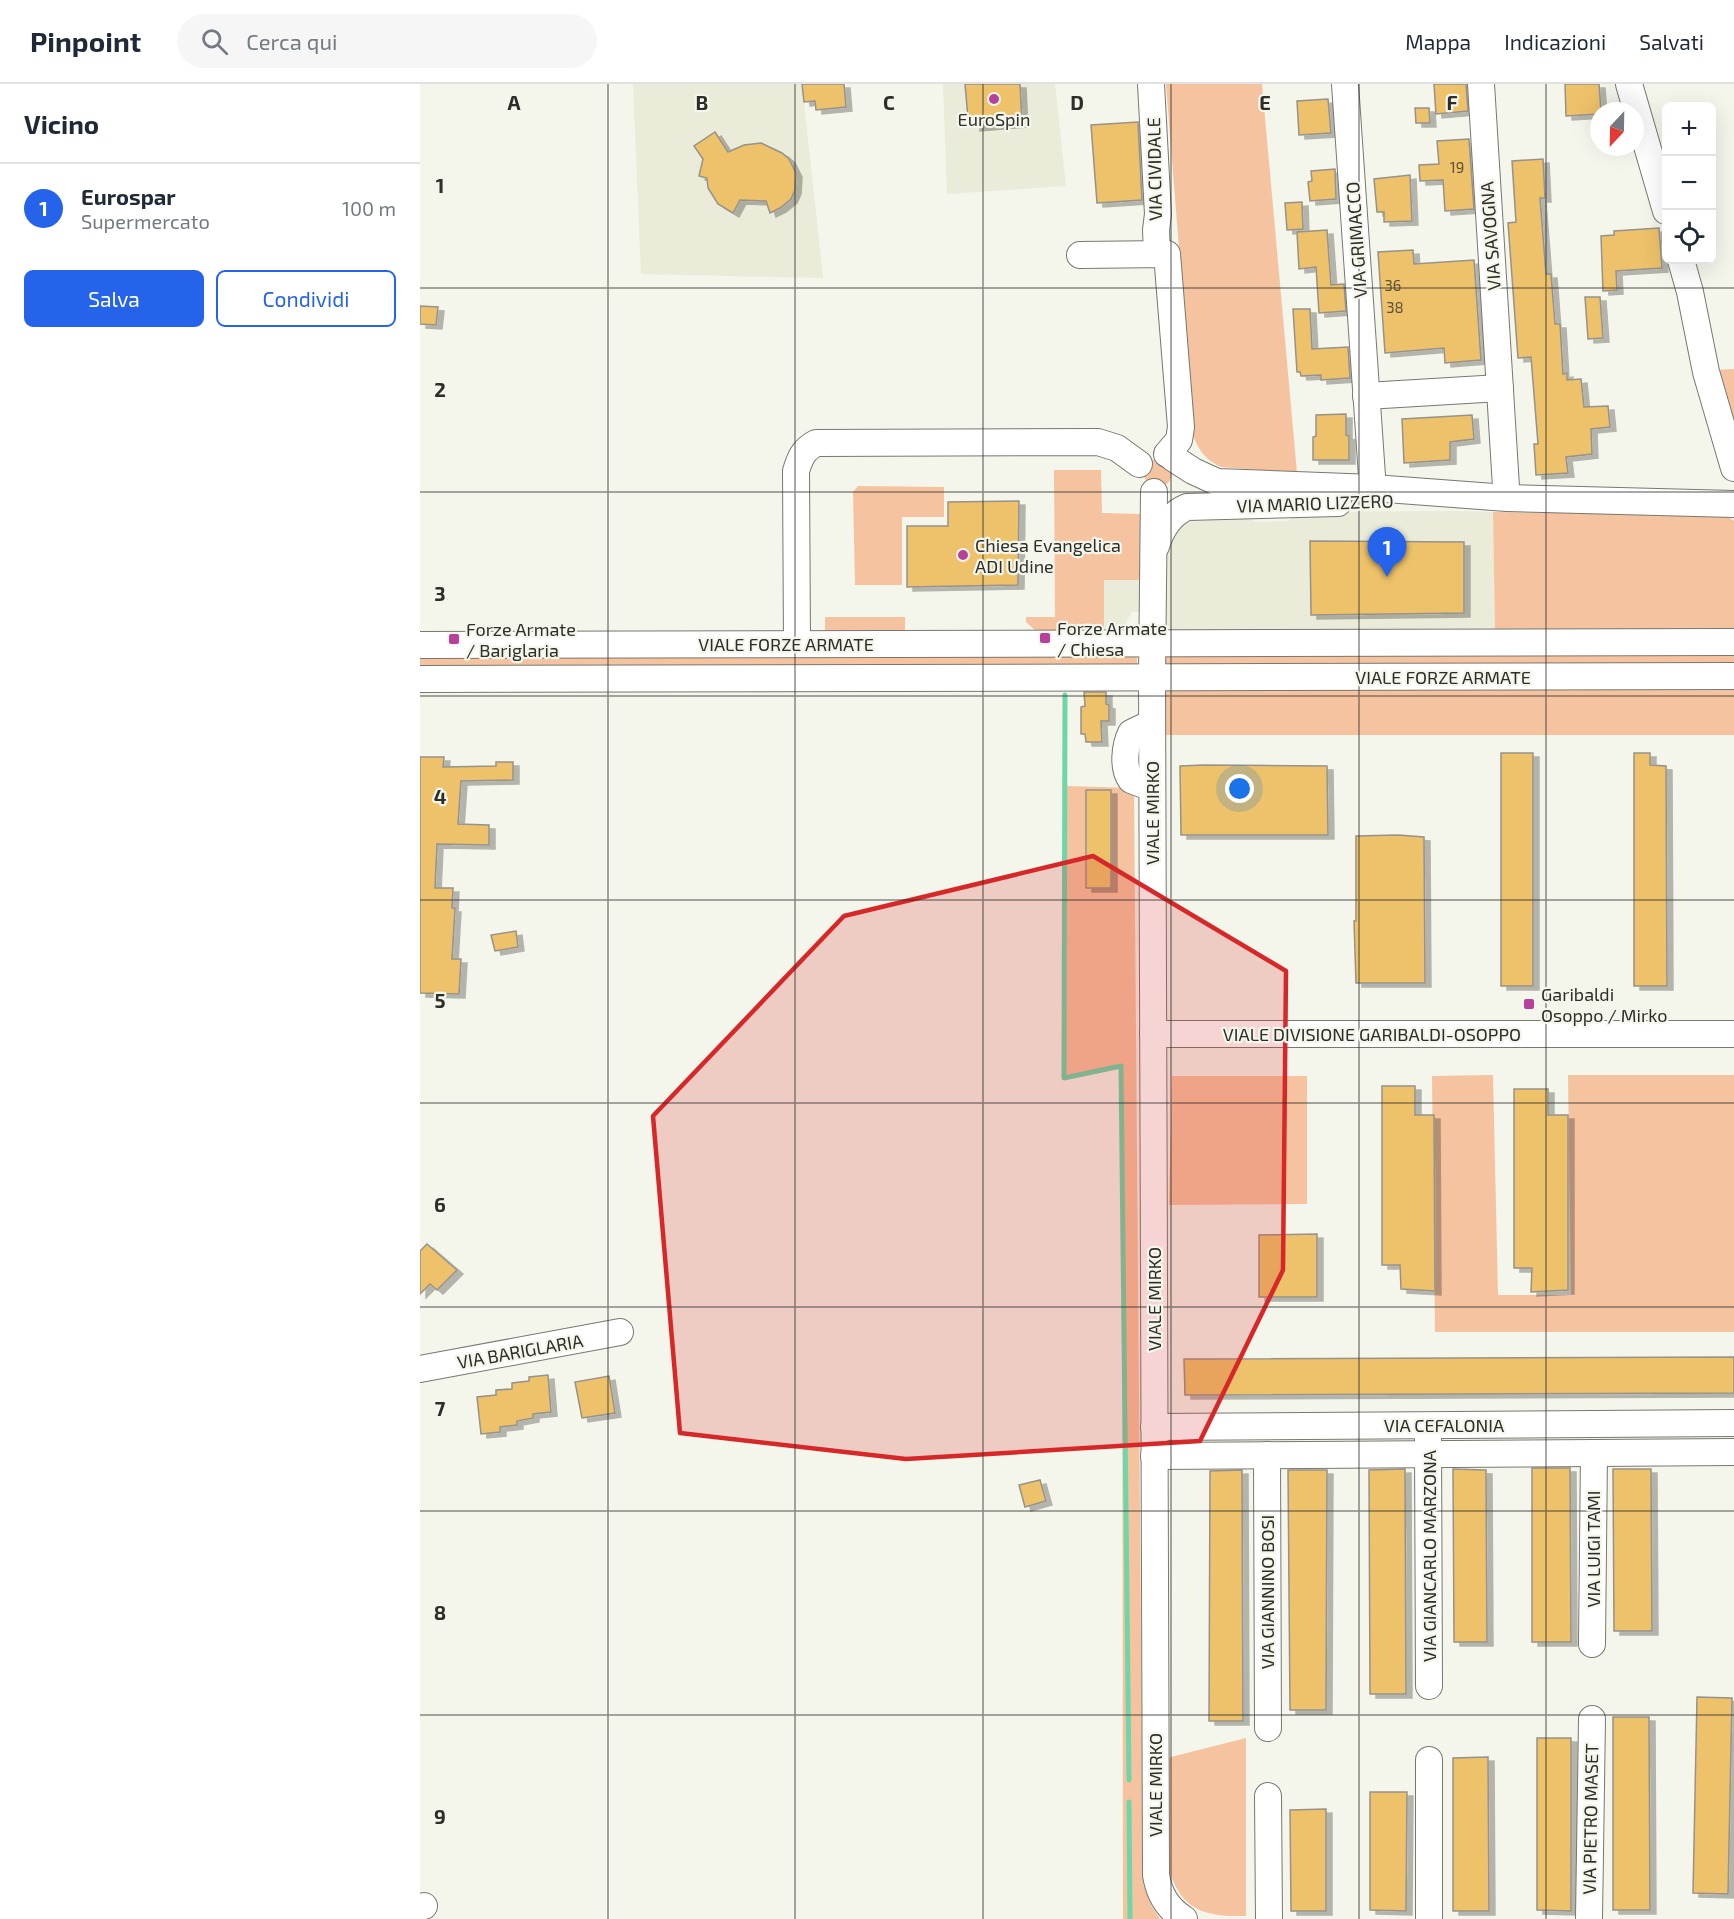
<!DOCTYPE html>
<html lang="it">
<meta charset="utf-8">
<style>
:root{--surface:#fff;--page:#f6f6f7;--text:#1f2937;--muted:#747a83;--line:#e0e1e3;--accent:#2563eb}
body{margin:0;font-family:"Exo 2",sans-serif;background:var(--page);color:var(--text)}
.controls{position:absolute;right:18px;top:18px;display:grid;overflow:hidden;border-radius:9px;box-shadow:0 6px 24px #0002}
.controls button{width:54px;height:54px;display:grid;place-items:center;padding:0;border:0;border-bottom:2px solid var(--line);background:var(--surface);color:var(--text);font:30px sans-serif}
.compass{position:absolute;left:1170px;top:18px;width:54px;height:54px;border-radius:50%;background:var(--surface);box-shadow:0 6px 24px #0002;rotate:202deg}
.you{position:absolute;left:820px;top:705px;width:21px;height:21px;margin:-15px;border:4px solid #fff;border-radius:50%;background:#1a73e8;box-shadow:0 0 0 9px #1a73e833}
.badge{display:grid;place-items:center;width:39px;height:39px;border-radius:50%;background:var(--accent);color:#fff;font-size:20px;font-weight:700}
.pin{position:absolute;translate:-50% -50px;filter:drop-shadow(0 2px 3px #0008)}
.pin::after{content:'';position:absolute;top:32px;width:21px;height:18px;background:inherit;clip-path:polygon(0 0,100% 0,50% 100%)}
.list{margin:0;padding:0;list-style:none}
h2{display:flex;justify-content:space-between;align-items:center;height:78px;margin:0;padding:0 24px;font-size:26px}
h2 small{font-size:20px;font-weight:400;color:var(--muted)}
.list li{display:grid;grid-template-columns:39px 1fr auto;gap:18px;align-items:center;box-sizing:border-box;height:90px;padding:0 24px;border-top:2px solid var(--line)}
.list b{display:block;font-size:22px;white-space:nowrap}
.list p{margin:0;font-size:20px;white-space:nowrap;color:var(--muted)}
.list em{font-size:20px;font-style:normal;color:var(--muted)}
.actions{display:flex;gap:12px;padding:18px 24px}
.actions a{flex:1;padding:14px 0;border:2px solid var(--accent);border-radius:9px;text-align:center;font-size:21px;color:var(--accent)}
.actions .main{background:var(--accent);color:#fff}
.icon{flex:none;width:33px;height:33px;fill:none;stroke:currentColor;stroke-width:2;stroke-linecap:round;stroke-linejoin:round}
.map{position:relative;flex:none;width:1314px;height:1835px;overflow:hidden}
header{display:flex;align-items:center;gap:36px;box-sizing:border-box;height:84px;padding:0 30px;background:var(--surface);border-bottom:2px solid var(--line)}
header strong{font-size:28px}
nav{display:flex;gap:33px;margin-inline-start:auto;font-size:21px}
.search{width:420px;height:54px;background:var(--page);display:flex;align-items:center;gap:15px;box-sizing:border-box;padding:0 21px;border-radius:33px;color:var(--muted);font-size:22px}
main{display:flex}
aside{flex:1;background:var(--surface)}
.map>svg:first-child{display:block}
.built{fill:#eaebd9}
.green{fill:#f5c39f}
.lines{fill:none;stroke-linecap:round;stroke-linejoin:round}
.stream{stroke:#6ed6a8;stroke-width:5}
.building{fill:#edc26a;stroke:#97928a;stroke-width:1.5;filter:url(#shadow)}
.minor-casing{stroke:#77786f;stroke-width:28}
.minor{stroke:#fff;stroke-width:26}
.marked{fill:#d62828;fill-opacity:0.2;stroke:#d62828;stroke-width:4.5;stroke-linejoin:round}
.grid{fill:none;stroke:#2d2d29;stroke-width:1.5;stroke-opacity:0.55}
.poi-dot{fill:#b5419a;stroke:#f4f5eb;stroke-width:2}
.labels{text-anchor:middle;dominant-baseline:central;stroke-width:4.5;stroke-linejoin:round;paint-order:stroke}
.number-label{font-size:15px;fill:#5d5239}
.poi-label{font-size:18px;fill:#2d2d29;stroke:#f4f5eb;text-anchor:start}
.street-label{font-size:18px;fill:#2d2d29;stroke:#f4f5eb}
.grid-label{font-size:20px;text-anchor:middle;font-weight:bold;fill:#2d2d29;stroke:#f4f5eb;stroke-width:4.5;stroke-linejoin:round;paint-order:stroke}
</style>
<header>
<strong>Pinpoint</strong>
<div class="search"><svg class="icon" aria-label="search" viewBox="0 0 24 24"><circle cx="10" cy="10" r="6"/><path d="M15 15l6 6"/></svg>Cerca qui</div>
<nav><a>Mappa</a><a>Indicazioni</a><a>Salvati</a></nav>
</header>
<main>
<aside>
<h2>Vicino<small></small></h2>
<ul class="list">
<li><span class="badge">1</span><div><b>Eurospar</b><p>Supermercato</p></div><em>100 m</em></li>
</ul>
<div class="actions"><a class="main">Salva</a><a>Condividi</a></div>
</aside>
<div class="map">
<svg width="1314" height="1835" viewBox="0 0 1314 1835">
<defs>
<filter id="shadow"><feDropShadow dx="6" dy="4" stdDeviation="0" flood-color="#0004"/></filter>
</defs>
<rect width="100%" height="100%" fill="#f4f5eb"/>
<g class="built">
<path d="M213,0h169l21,194 -182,-4z"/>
<path d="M523,0h112l11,102 -119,8z"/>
<path d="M1034,427l39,1 2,121h-320l-9,-8 -2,-6 -3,-61 8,-20 13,-14 8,-4 9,-3 45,-1 12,6 32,-1 11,-9z"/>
<path d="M684,495l36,1v32h-8l-13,22h-15z"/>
</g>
<g class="green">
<path d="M746,0h96l35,389 -76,-6c-15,-7 -21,-15 -27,-29z"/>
<path d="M1314,285v71l-20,-70z"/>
<circle cx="738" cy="389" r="14"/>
<path d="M634,386h47l1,43 38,1v66h-36v54l-67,-2 -11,-10v-5h29z"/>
<path d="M438,402l86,1v30h-42v68h-47l-2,-93z"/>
<path d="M1073,428l232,3 9,6v111l-239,1z"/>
<rect x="405" y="533" width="80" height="16"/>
<rect x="0" y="570" width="717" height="16"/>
<path d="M1314,570v12l-571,2 -1,-13z"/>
<rect x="744" y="604" width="570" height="47"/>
<path d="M647,702l67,2 9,1095 8,22 9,14h-37l-1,-854 -56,11z"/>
<path d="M1073,991l5,220h73l-3,-220h166v257h-299l-3,-256z"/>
<path d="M752,992h135v128l-138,1z"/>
<path d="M826,1654v178c-43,1 -66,-6 -78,-50l-1,-108z"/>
</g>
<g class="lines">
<g class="stream">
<path d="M645,611l-1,383 57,-12 8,714"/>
<path d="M709,1718l1,117"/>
</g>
</g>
<g class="building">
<path d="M382,0h42l2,23 -30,3 -1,-9 -11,1z"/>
<path d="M545,0h55l2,39 -48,4v-9h-6z"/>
<path d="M1014,0h32l2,27 -32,3z"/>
<path d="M1145,0h34l2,27h-2v3l-33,2z"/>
<path d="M908,15l3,34 -32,2 -2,-34z"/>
<path d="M995,24h14l1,15h-14z"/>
<path d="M718,38l4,78 -45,3 -6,-78z"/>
<path d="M295,48l13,20 16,-7 17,-2 21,10 7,6 7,14 -1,17 -4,9 -11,9 -10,5 -4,-12 -26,-1 -7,13 -15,-9 -10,-16 -1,-10 -8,-2 4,-17 -9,-13z"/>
<path d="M1049,55l5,70 -29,2 -2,-31 -23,1 -1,-16 20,-1 -2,-23z"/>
<path d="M1123,75l2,39h-5l6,76h5l4,50h5l3,50 4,-1v7l14,-1 3,28 24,-1 2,21 -19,2 1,25 -26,3 2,16 -32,2 -2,-31h4l-7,-87 -13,1 -10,-135 8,-1 -4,-61z"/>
<path d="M915,85l1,30 -26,2 -2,-19 4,-1 -1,-10z"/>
<path d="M990,91l2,46 -28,1v-10h-7l-3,-33z"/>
<path d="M882,118l1,27 -16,1 -2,-27z"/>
<path d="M1239,144l3,40 -46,3 1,19 -14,1 -2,-55 13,-1v-4z"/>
<path d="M907,146l4,55 13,-1 2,27 -27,2 -3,-46 -17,2 -2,-37z"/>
<path d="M993,166l1,14 60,-4 7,100 -36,3 -1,-15 -59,5 -7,-101z"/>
<path d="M1165,213h15l3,41 -15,1z"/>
<path d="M0,222l18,1 -2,18 -16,-1z"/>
<path d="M873,225h17l2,40 36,-2 2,31 -29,2v-5l-20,1 -1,-4h-3z"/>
<path d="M926,330v21l3,1v24h-36v-23l3,-1v-21z"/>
<path d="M1052,331l2,24 -24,3v18l-46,3 -2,-44z"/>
<path d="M599,417l-1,84 -111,2v-61h41v-24z"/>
<path d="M890,457l154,1v71l-153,2z"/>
<path d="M664,608h22v12l3,1v16h-8l1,21h-16l-1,-8h-4v-27l4,-1z"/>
<rect x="1081" y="669" width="32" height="233"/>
<path d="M1214,669h16v12l16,1 1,220h-33z"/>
<path d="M0,673h24l-1,10 53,-1v-4h17v18l-52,1 -3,43 31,1v20l-52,-1 -2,44h18l-1,20h3l-3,51h9l-2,35 -39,-1z"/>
<path d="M784,681l123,1 1,69h-147l-1,-69z"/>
<rect x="666" y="706" width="25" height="98"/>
<path d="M978,751l26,2 1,146h-69l-2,-62h2v-85z"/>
<path d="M96,847l2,16 -23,4 -4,-16z"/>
<path d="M962,1002h33v29h19l1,176 -34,-2 -1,-24h-18z"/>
<path d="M1094,1005h34v26h20v175l-37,2 1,-24h-18z"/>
<path d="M897,1150v63h-58v-62z"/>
<path d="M7,1160l30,26 -20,20 -7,-6 -10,10v-43z"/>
<path d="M1314,1273v36l-549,2 -1,-36z"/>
<path d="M128,1291l3,37 -18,2v4l-16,3v4l-17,2v5l-19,2 -4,-37 19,-2v-5l16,-1v-6l17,-2v-4z"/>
<path d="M189,1292l6,37 -33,5 -7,-36z"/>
<path d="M1112,1384h38l1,174h-39z"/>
<path d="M985,1385l1,225h-36l-1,-224z"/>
<path d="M1033,1385l33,1 1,172h-33z"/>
<path d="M1193,1385h38l1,162h-38z"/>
<path d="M822,1386l1,251h-34l1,-250z"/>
<path d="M868,1386h39l-1,240h-36z"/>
<path d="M620,1396l6,21 -21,6 -6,-22z"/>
<path d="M1277,1613l35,1 -4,196 -35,-1z"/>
<path d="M1193,1633h36l1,193h-37z"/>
<path d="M1117,1654h34v173l-34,-1z"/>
<path d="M1068,1673l1,154h-36v-153z"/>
<path d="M950,1708h37l-1,119 -36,-1z"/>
<path d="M906,1725v102h-35l-1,-101z"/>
</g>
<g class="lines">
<defs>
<g id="minor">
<path d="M731,0l7,130 -2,16 1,24"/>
<path d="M925,0l27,392"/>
<path d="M1061,0l25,403"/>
<path d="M1209,0l37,127"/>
<path d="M660,171l87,-1 14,173 -2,13 -12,14"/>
<path d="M1261,176l9,32 16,80 28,96"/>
<path d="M946,312l134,-8"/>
<path d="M753,374l20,13 24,11 156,6 134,10 227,6"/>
<path d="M734,408l-2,186 4,1197c3,19 11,33 28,44"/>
<path d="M736,462c5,-16 14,-32 31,-39l151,-4"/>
<path d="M377,560l-1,-173c4,-13 7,-21 20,-28l282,-1 19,6 22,16"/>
<path d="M0,561l1314,-3"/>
<path d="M0,595l1314,-3"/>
<path d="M732,639l-21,10c-6,12 -9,35 0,47l21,8"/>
<path d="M733,950h581"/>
<path d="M0,1285l200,-37"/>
<path d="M734,1343l580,-4"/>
<path d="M1008,1354l1,248"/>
<path d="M847,1371l1,273"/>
<path d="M734,1372l580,-4"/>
<path d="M1172,1560l2,-191"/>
<path d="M1009,1676v159"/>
<path d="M848,1712l1,123"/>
<path d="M0,1823l4,-1"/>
<path d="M1169,1835l3,-200"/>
</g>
</defs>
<use href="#minor" class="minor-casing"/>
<use href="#minor" class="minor"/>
</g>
<path class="marked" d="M673,772l193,115 -3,299 -83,171 -294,18 -226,-26 -27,-317 191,-200z"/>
<path class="grid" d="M188,0v1835M375,0v1835M563,0v1835M751,0v1835M939,0v1835M1126,0v1835M0,204h1314M0,408h1314M0,612h1314M0,816h1314M0,1019h1314M0,1223h1314M0,1427h1314M0,1631h1314"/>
<g class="poi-dot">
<circle cx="574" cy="15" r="6"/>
<circle cx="543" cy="471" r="6"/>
<rect x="619" y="548" width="12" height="12" rx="3"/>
<rect x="28" y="549" width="12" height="12" rx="3"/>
<rect x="1103" y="914" width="12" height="12" rx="3"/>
</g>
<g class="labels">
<g class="number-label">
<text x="1037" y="83">19</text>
<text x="973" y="201">36</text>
<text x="975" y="223">38</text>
</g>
<g class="poi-label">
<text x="574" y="35" text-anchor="middle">EuroSpin</text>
<text x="555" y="461">Chiesa Evangelica<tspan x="555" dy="21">ADI Udine</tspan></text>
<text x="637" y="544">Forze Armate<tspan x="637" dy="21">/ Chiesa</tspan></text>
<text x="46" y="545">Forze Armate<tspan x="46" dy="21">/ Bariglaria</tspan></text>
<text x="1121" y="910">Garibaldi<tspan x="1121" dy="21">Osoppo / Mirko</tspan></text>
</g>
<g class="street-label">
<text transform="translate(734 85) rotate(-91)">VIA CIVIDALE</text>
<text transform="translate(1070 152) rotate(-94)">VIA SAVOGNA</text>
<text transform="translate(936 156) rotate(-94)">VIA GRIMACCO</text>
<text transform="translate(895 419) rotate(-2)">VIA MARIO LIZZERO</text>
<text x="366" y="560">VIALE FORZE ARMATE</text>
<text x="1023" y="593">VIALE FORZE ARMATE</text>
<text transform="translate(732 729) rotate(-90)">VIALE MIRKO</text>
<text x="952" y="950">VIALE DIVISIONE GARIBALDI-OSOPPO</text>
<text transform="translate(734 1215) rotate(-90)">VIALE MIRKO</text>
<text transform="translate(100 1267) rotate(-10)">VIA BARIGLARIA</text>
<text x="1024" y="1341">VIA CEFALONIA</text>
<text transform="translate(1173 1465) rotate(-90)">VIA LUIGI TAMI</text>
<text transform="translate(1009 1472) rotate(-90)">VIA GIANCARLO MARZONA</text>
<text transform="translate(847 1508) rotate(-90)">VIA GIANNINO BOSI</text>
<text transform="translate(735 1701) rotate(-90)">VIALE MIRKO</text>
<text transform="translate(1170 1735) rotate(-89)">VIA PIETRO MASET</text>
</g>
</g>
<g class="grid-label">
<text x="94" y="26">A</text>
<text x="282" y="26">B</text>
<text x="469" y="26">C</text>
<text x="657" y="26">D</text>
<text x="845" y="26">E</text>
<text x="1032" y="26">F</text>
<text x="20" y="109">1</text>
<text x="20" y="313">2</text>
<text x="20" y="517">3</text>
<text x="20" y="720">4</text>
<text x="20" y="924">5</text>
<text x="20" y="1128">6</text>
<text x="20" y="1332">7</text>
<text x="20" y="1536">8</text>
<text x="20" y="1740">9</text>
</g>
</svg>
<div class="controls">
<button>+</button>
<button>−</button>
<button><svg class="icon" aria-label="locate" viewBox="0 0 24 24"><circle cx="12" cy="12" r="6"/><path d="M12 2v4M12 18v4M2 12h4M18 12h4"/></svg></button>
</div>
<svg class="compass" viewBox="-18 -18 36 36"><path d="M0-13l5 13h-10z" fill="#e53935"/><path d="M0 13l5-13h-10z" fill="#747a83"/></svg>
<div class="you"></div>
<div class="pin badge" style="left:967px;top:493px">1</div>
</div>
</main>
